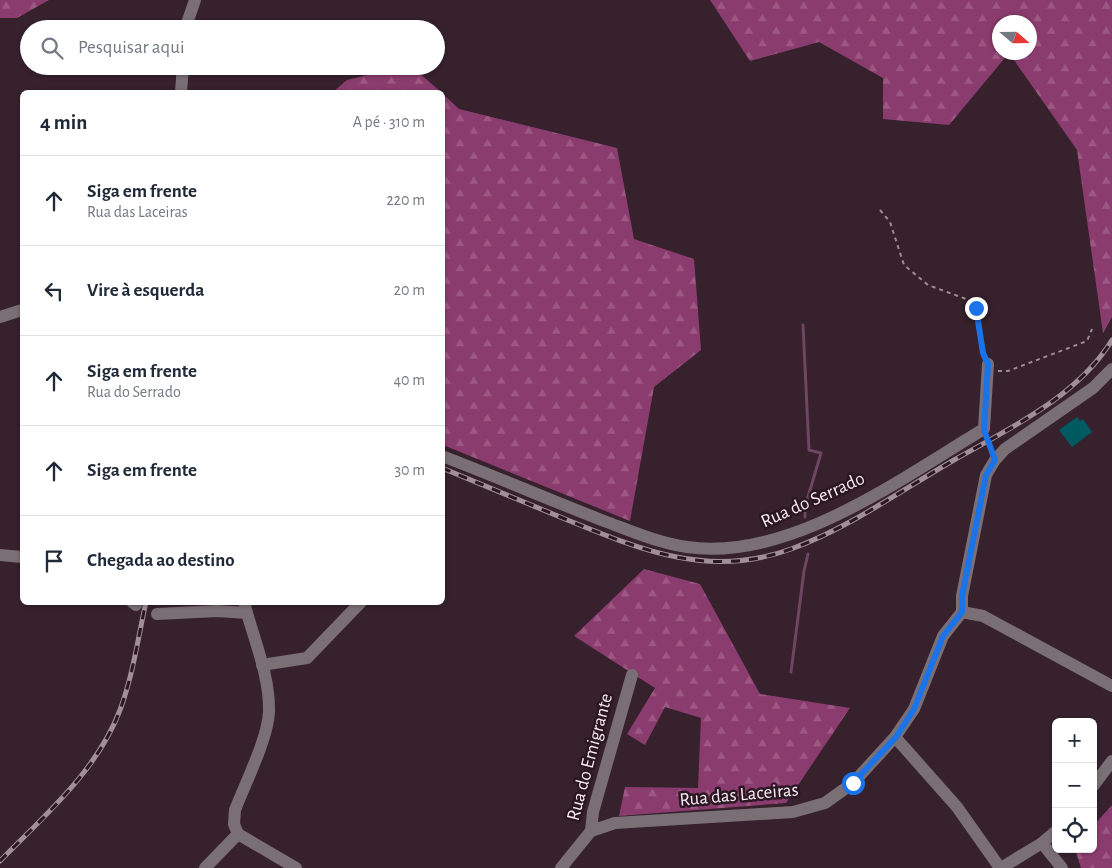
<!DOCTYPE html>
<html lang="pt">
<meta charset="utf-8">
<style>
:root{--surface:#fff;--page:#f6f6f7;--text:#1f2937;--muted:#747a83;--line:#e0e1e3}
body{margin:0;font-family:"Alegreya Sans",sans-serif;background:var(--page);color:var(--text)}
.controls{position:absolute;right:15px;bottom:15px;display:grid;overflow:hidden;border-radius:8px;box-shadow:0 1px 4px #0004}
.controls button{width:45px;height:45px;display:grid;place-items:center;padding:0;border:0;border-bottom:1px solid var(--line);background:var(--surface);color:var(--text);font:25px sans-serif}
.compass{position:absolute;left:992px;top:15px;width:45px;height:45px;border-radius:50%;background:var(--surface);box-shadow:0 1px 4px #0004;rotate:110deg}
.stop{position:absolute;width:15px;height:15px;margin:-11px;border:4px solid #1a73e8;border-radius:50%;background:#fff}
.stop.end{background:#1a73e8;border-color:#fff;box-shadow:0 1px 5px #0008}
.list{margin:0;padding:0;list-style:none}
h2{display:flex;justify-content:space-between;align-items:center;height:65px;margin:0;padding:0 20px;font-size:21px}
h2 small{font-size:16px;font-weight:400;color:var(--muted)}
.list li{display:grid;grid-template-columns:32px 1fr auto;gap:15px;align-items:center;box-sizing:border-box;height:90px;padding:0 20px;border-top:1px solid var(--line)}
.list b{display:block;font-size:19px;white-space:nowrap}
.list p{margin:0;font-size:16px;white-space:nowrap;color:var(--muted)}
.list em{font-size:16px;font-style:normal;color:var(--muted)}
.icon{flex:none;width:28px;height:28px;fill:none;stroke:currentColor;stroke-width:2;stroke-linecap:round;stroke-linejoin:round}
.map{position:relative;flex:none;width:1112px;height:868px;overflow:hidden}
.search{position:absolute;background:var(--surface);box-shadow:0 1px 4px #0004;left:20px;top:20px;width:425px;height:55px;display:flex;align-items:center;gap:12px;box-sizing:border-box;padding:0 18px;border-radius:28px;color:var(--muted);font-size:19px}
.panel{position:absolute;background:var(--surface);box-shadow:0 1px 4px #0004;left:20px;top:90px;width:425px;height:515px;border-radius:8px}
.map>svg:first-child{display:block}
.forest{fill:url(#forest-firs);fill-rule:evenodd}
.lines{fill:none;stroke-linecap:round;stroke-linejoin:round}
.stream{stroke:#6f4662;stroke-width:3}
.building{fill:#005a62}
.path{stroke:#9c8a94;stroke-width:2;stroke-dasharray:4 4;stroke-linecap:butt}
.minor{stroke:#7a6f75;stroke-width:12}
.rail-casing{stroke:#a08f98;stroke-width:5}
.rail{stroke:#2b1723;stroke-width:3;stroke-dasharray:9;stroke-linecap:butt}
.route{stroke:#1a73e8;stroke-width:6}
.labels{text-anchor:middle;dominant-baseline:central;stroke-width:5;stroke-linejoin:round;paint-order:stroke}
.street-label{font-size:19px;fill:#f8eaf1;stroke:#2b1723}
</style>
<div class="map">
<svg width="1112" height="868" viewBox="0 0 1112 868">
<defs>
<pattern id="forest-firs" width="22" height="20" patternUnits="userSpaceOnUse" patternTransform="scale(1.25)"><rect width="22" height="20" fill="#8b3c6e"/><path d="M5 1l3.5 6h-7zM16 11l3.5 6h-7z" fill="#9c5883"/></pattern>
</defs>
<rect width="100%" height="100%" fill="#36212d"/>
<g class="forest">
<path d="M0,0h49l-32,18h-17z"/>
<path d="M710,0h402v317l-9,16 -26,-183 -68,-97 -60,72 -66,-6v-41l-64,-36 -69,19zM1000,22h30v30h-30z"/>
<path d="M404,66h7l30,26h-108l14,-12z"/>
<path d="M443,94l16,15 158,39 17,91 60,20 7,91 -47,37 -24,134 -187,-76z"/>
<path d="M644,569l56,15 60,110 90,14 -64,95 -167,13 6,-29 73,1 3,-70 -36,-11 -20,38 -18,-11 28,-46 -81,-52z"/>
<path d="M1112,805v63h-31l-6,-19h18v-23z"/>
</g>
<g class="lines">
<g class="stream">
<path d="M803,325l6,125 12,3 -16,54v10"/>
<path d="M791,672l13,-101 4,-17"/>
</g>
</g>
<path class="building" d="M1077,417l3,4 3,-2 9,13 -20,15 -13,-17z"/>
<g class="lines">
<g class="path">
<path d="M880,210l10,12 14,43 24,20 41,15 7,8 7,46"/>
<path d="M998,371h10l79,-30 5,-12"/>
</g>
<g class="minor">
<path d="M185,29l10,-29"/>
<path d="M181,92l2,-26"/>
<path d="M0,317l22,-7"/>
<path d="M442,456c55,21 108,44 162,65 27,10 54,22 83,26 102,15 213,-68 297,-118l4,-65"/>
<path d="M0,555l22,2"/>
<path d="M132,602l4,3"/>
<path d="M962,612l21,4 129,70"/>
<path d="M157,614l60,-3 30,2"/>
<path d="M262,665l45,-7 54,-56"/>
<path d="M895,737l62,70 43,61"/>
<path d="M1093,786l19,-25"/>
<path d="M591,831l24,-8 178,-11 32,-9 28,-20 42,-46 19,-28 29,-73 19,-24v-16l24,-121 9,-15 10,-11 88,-61 19,-19"/>
<path d="M238,834l-4,-10 1,-14c10,-26 33,-72 34,-98 1,-37 -16,-74 -25,-110"/>
<path d="M238,834l58,34"/>
<path d="M1042,843l20,25"/>
<path d="M205,868l33,-34"/>
<path d="M561,868l30,-37 2,-19 39,-137"/>
<path d="M1001,868l41,-25 14,-12"/>
</g>
<defs>
<g id="rail">
<path d="M442,468c41,17 82,34 123,51 76,31 144,60 226,30 56,-20 111,-59 163,-89 56,-32 123,-63 158,-120"/>
<path d="M0,861c45,-46 97,-90 120,-151 13,-35 18,-72 26,-108"/>
</g>
</defs>
<use href="#rail" class="rail-casing"/>
<use href="#rail" class="rail"/>
</g>
<g class="lines">
<path class="route" d="M853,783l43,-46 18,-28 29,-73 19,-24v-16l24,-121 9,-15 -11,-30 4,-66 -5,-11 -7,-45"/>
</g>
<g class="labels">
<g class="street-label">
<text transform="translate(813 500) rotate(-24)">Rua do Serrado</text>
<text transform="translate(590 757) rotate(-75)">Rua do Emigrante</text>
<text transform="translate(739 795) rotate(-5)">Rua das Laceiras</text>
</g>
</g>
</svg>
<div class="controls">
<button>+</button>
<button>−</button>
<button><svg class="icon" aria-label="locate" viewBox="0 0 24 24"><circle cx="12" cy="12" r="6"/><path d="M12 2v4M12 18v4M2 12h4M18 12h4"/></svg></button>
</div>
<svg class="compass" viewBox="-18 -18 36 36"><path d="M0-13l5 13h-10z" fill="#e53935"/><path d="M0 13l5-13h-10z" fill="#747a83"/></svg>
<div class="stop" style="left:853px;top:783px"></div>
<div class="stop end" style="left:976px;top:308px"></div>
<div class="search"><svg class="icon" aria-label="search" viewBox="0 0 24 24"><circle cx="10" cy="10" r="6"/><path d="M15 15l6 6"/></svg>Pesquisar aqui</div>
<section class="panel">
<h2>4 min<small>A pé · 310 m</small></h2>
<ul class="list">
<li><svg class="icon" aria-label="ahead" viewBox="0 0 24 24"><path d="M12 20V5M6 11l6-6 6 6"/></svg><div><b>Siga em frente</b><p>Rua das Laceiras</p></div><em>220 m</em></li>
<li><svg class="icon" aria-label="left" viewBox="0 0 24 24"><path d="M17 20v-9H6M10 6l-5 5 5 5"/></svg><div><b>Vire à esquerda</b></div><em>20 m</em></li>
<li><svg class="icon" aria-label="ahead" viewBox="0 0 24 24"><path d="M12 20V5M6 11l6-6 6 6"/></svg><div><b>Siga em frente</b><p>Rua do Serrado</p></div><em>40 m</em></li>
<li><svg class="icon" aria-label="ahead" viewBox="0 0 24 24"><path d="M12 20V5M6 11l6-6 6 6"/></svg><div><b>Siga em frente</b></div><em>30 m</em></li>
<li><svg class="icon" aria-label="arrive" viewBox="0 0 24 24"><path d="M6 21V4h12l-3 4 3 4H6"/></svg><div><b>Chegada ao destino</b></div></li>
</ul>
</section>
</div>
